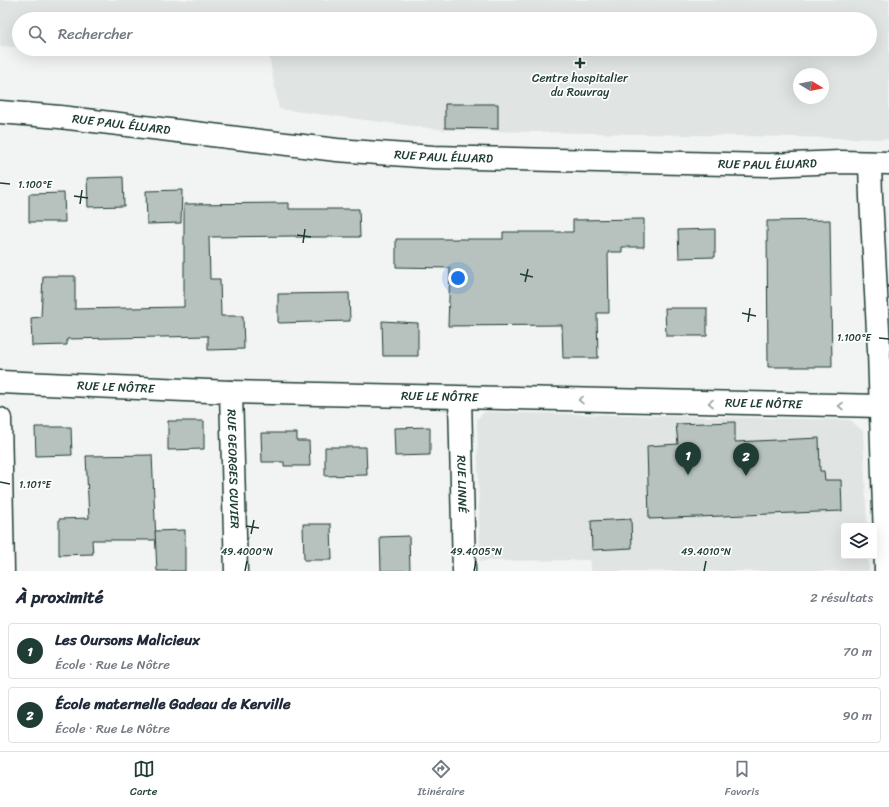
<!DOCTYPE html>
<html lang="fr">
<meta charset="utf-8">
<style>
:root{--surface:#fff;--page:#f2f2f3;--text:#1f2937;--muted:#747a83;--line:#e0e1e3;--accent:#1f3d34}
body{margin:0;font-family:Sriracha,sans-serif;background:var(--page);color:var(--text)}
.controls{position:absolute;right:12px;bottom:12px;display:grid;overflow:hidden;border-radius:4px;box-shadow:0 4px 16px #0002}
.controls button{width:36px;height:36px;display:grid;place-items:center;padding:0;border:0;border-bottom:1px solid var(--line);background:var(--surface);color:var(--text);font:20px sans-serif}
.compass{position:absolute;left:793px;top:68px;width:36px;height:36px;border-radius:50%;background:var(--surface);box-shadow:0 4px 16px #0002;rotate:100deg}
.you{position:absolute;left:458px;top:278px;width:14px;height:14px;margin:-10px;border:3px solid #fff;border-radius:50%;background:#1a73e8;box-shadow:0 0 0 6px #1a73e833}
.badge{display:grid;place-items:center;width:26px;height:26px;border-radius:50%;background:var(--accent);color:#fff;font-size:13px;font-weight:700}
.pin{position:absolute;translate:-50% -33px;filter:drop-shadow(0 1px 2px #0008)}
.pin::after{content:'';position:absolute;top:21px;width:14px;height:12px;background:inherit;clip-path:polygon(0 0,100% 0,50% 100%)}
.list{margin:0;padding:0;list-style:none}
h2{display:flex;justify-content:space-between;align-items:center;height:52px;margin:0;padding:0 16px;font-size:17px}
h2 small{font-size:13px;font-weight:400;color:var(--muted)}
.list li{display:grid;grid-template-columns:26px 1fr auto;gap:12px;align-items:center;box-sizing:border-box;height:56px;margin:0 8px 8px;padding:0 8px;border:1px solid var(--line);border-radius:4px}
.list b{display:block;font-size:15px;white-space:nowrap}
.list p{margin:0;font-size:13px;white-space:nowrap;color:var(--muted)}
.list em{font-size:13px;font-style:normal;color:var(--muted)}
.icon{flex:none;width:22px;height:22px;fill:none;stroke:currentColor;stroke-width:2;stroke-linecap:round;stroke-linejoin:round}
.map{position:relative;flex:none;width:889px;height:571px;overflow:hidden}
.search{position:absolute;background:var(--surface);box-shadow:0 4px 16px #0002;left:12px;right:12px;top:12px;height:44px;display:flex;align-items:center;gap:10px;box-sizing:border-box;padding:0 14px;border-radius:22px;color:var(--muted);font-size:15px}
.sheet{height:180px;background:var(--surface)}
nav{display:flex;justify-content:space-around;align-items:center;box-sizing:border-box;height:56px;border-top:1px solid var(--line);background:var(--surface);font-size:11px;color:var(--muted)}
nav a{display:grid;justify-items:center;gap:2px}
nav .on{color:var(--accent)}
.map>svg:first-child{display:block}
.built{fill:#e0e4e3;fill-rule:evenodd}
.building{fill:#b7c1bd;stroke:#1f3d34}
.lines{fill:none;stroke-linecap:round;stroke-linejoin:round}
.minor-casing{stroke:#1f3d34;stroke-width:25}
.minor{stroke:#fff;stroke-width:22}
.oneway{stroke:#8f9e9a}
.ticks{fill:none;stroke:#1f3d34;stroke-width:1.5}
.poi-dot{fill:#1f3d34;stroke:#fff;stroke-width:1.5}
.labels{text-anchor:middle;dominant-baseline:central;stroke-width:3.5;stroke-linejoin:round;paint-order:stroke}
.poi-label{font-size:12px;fill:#1f3d34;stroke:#fff}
.street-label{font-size:12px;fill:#1f3d34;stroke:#fff}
.ticks-label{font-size:10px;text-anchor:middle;fill:#1f3d34;stroke:#fff;stroke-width:3.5;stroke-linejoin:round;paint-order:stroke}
</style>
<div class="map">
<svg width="889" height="571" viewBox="0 0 889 571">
<rect width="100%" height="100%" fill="#f2f3f3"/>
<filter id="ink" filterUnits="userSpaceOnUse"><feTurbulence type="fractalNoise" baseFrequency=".025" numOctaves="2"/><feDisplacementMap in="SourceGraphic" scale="8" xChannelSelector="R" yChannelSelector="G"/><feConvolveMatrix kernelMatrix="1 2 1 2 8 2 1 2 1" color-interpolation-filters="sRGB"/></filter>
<g filter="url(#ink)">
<g class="built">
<path d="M0,0h889v139l-444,-9 -166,-21 -11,-59 -173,1 -37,-2h812v-30h-851v28l-19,-1zM799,74h24v24h-24z"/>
<path d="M485,412l365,8 13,11 4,95h-23v30h24l1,15h-278l-1,-11 -110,1 -3,-142z"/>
</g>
<g class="building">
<path d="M445,104h53v25l-53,-1z"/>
<path d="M123,177l1,29 -36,1 -1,-29z"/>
<path d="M182,190l-1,33 -34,1 -1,-33z"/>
<path d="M64,193l1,29h-36v-28z"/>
<path d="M289,203v6h70l1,28h-64v-1l-87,1 1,42h10l1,37h22l1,33 -36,1v-14l-141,3v6l-35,1 -1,-28 10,-1 2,-41h32v33l109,-2v-103z"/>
<path d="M644,219v28h-22v5h-14l1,61h-12l1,45h-35l-1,-33 -114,1 2,-58 -54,-1v-28h107v-7h70v-12z"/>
<path d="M830,220l2,147h-64l-1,-146z"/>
<path d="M715,229v28l-36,1 -1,-28z"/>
<path d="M349,293l1,28 -72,2v-29z"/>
<path d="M665,308h42v28h-41z"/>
<path d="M382,321l36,2v33h-35z"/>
<path d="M168,421h36v28l-36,1z"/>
<path d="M735,422v20l84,-4 1,33h4l1,9h16l1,31 -193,8 -2,-73 31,-2 -2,-20z"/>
<path d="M35,427h36l1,28 -36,1z"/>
<path d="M430,427v28l-35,1 -1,-28z"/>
<path d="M261,433h36v8h12l1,25h-26v-4h-22z"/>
<path d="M325,447h41l1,28 -42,1z"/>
<path d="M152,455l4,85h-64l1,14 -34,1v-36l30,-1 -3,-62z"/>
<path d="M631,519l1,29 -40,2 -1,-29z"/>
<path d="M303,524h28l1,36h-28z"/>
<path d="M185,530v41h-28l-2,-40z"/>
<path d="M409,536l1,35h-29l-1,-34z"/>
</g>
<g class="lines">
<defs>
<g id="minor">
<path id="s1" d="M0,112l60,5 277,33 96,7 335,8 72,-3 49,1"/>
<path d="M870,163l1,34 8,153 7,221"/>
<path id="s2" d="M0,382l231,10 649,14"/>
<path id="s3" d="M231,392l5,179"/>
<path id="s4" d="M460,398l4,173"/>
<path d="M0,419l3,152"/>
</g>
</defs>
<use href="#minor" class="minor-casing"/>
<use href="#minor" class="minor"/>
</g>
<defs><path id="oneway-chevron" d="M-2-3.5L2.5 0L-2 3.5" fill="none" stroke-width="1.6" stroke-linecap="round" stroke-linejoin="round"/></defs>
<g class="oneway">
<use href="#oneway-chevron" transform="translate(581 400) rotate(-179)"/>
<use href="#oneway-chevron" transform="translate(711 403) rotate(-179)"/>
<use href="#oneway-chevron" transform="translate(841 406) rotate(-179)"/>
</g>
</g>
<path class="ticks" d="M0,183l10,1M74,196l14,2M80,204l2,-14M297,235l14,2M303,243l2,-14M520,274l13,3M525,282l3,-13M742,313l14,3M748,322l2,-14M879,338l10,1M0,482l10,2M246,526l13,2M251,534l3,-14M245,571l2,-10M474,571l2,-10M704,571l2,-10"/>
<path class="poi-dot" d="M578 57h4v4h4v4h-4v4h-4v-4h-4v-4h4z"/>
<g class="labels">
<g class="poi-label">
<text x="580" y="78">Centre hospitalier<tspan x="580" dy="14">du Rouvray</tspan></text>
</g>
<g class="street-label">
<text stroke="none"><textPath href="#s1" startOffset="122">RUE PAUL ÉLUARD</textPath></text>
<text stroke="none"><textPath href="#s1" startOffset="446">RUE PAUL ÉLUARD</textPath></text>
<text stroke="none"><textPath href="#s1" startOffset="770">RUE PAUL ÉLUARD</textPath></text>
<text stroke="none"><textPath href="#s2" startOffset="116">RUE LE NÔTRE</textPath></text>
<text stroke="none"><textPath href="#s2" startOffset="440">RUE LE NÔTRE</textPath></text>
<text stroke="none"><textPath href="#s2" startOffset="764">RUE LE NÔTRE</textPath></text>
<text stroke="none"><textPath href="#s3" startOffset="77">RUE GEORGES CUVIER</textPath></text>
<text stroke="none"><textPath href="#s4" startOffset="86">RUE LINNÉ</textPath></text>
</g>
</g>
<g class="ticks-label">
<text x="35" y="188">1.100°E</text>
<text x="854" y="341">1.100°E</text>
<text x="35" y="488">1.101°E</text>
<text x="247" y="555">49.4000°N</text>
<text x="476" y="555">49.4005°N</text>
<text x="706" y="555">49.4010°N</text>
</g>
</svg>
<div class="controls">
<button><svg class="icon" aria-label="layers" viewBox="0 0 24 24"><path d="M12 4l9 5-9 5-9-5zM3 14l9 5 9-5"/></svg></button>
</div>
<svg class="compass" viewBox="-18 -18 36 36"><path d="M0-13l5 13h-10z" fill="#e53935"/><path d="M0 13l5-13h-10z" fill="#747a83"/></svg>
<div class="you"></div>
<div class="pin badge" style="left:688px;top:475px">1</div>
<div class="pin badge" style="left:746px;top:476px">2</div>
<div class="search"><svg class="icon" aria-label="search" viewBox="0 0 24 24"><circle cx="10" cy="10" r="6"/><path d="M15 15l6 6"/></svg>Rechercher</div>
</div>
<section class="sheet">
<h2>À proximité<small>2 résultats</small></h2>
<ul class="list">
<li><span class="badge">1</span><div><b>Les Oursons Malicieux</b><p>École · Rue Le Nôtre</p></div><em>70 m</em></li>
<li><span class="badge">2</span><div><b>École maternelle Gadeau de Kerville</b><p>École · Rue Le Nôtre</p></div><em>90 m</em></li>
</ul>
</section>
<nav>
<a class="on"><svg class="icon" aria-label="map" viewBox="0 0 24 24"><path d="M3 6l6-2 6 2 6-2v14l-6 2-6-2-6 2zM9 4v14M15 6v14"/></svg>Carte</a>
<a><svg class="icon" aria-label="directions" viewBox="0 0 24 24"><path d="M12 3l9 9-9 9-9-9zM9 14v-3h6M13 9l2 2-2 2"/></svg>Itinéraire</a>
<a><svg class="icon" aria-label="saved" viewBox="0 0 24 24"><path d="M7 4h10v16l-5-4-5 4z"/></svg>Favoris</a>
</nav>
